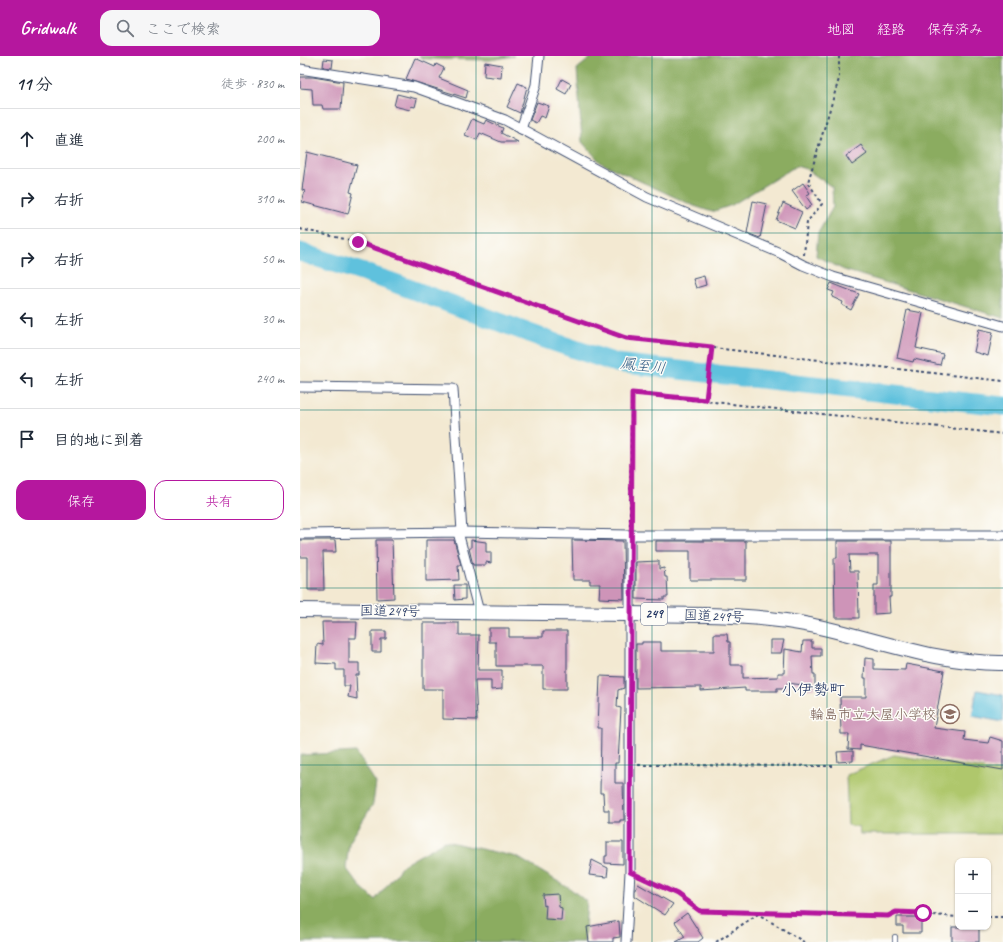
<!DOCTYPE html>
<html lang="ja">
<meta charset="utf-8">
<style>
:root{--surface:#fff;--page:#f6f6f7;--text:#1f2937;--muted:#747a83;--line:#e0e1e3;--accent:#b5179e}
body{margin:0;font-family:Caveat,"Klee One",sans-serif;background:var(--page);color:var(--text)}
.controls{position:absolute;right:12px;bottom:12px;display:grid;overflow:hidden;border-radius:8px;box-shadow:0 1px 3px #0004}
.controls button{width:36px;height:36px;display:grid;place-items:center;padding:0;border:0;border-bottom:1px solid var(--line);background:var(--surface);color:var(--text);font:20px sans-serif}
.stop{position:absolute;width:12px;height:12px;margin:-9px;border:3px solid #b5179e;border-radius:50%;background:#fff}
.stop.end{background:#b5179e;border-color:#fff;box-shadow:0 1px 4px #0008}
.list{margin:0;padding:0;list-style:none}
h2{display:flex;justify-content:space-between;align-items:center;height:52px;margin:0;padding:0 16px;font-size:17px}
h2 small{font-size:13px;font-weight:400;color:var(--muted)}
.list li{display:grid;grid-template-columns:26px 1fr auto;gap:12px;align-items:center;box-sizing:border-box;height:60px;padding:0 16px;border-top:1px solid var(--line)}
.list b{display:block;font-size:15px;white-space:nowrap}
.list em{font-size:13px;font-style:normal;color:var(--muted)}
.actions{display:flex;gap:8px;padding:12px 16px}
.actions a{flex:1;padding:9px 0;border:1px solid var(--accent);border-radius:12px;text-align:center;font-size:14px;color:var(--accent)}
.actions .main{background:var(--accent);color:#fff}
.icon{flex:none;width:22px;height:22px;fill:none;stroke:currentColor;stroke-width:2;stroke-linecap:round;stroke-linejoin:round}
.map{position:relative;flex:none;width:703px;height:886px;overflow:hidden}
header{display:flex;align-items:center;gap:24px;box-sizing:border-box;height:56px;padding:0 20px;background:var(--accent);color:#fff}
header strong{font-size:19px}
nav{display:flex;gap:22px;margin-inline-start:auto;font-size:14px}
.search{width:280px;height:36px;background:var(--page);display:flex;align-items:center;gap:10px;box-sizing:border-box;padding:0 14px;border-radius:12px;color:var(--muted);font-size:15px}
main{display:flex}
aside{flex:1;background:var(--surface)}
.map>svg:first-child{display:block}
.green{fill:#afc76c;stroke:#657b65}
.forest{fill:#8bac60;stroke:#536e5f}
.water{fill:#5fc1dd;stroke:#3d789e}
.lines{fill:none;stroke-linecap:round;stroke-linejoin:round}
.river{stroke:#5fc1dd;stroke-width:19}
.building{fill:#ce94b8}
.service-casing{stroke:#3b4b6f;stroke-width:6}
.minor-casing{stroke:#3b4b6f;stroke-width:11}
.trunk-casing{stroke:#3b4b6f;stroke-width:16}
.path{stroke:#3b4b6f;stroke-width:2;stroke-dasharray:3 3;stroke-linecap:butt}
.service{stroke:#fff;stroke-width:4.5}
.minor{stroke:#fff;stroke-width:9}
.trunk{stroke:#fff;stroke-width:14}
.route{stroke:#b5179e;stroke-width:5}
.grid{fill:none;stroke:#0f766e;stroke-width:1;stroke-opacity:0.55}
.labels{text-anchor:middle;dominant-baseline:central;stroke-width:3;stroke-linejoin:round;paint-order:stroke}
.shield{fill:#fdfcf7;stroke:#5f6c8c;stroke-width:1}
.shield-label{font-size:13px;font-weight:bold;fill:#1b2f5e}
.street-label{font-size:14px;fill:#1b2f5e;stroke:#fdfcf7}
.education-label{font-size:14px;fill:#785e54;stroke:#fdfcf7;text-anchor:end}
.water-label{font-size:15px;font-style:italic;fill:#2f5b84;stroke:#fdfcf7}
.quarter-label{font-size:16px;fill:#1b2f5e;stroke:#fdfcf7}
</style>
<header>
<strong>Gridwalk</strong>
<div class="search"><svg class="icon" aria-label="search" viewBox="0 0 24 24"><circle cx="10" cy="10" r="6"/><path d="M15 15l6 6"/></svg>ここで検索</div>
<nav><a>地図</a><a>経路</a><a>保存済み</a></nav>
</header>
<main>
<aside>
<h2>11 分<small>徒歩 · 830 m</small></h2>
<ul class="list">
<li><svg class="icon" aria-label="ahead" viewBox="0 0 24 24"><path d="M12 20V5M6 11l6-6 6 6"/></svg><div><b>直進</b></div><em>200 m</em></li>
<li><svg class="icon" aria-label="right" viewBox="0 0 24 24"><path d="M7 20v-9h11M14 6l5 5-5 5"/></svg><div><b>右折</b></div><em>310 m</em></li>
<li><svg class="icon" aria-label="right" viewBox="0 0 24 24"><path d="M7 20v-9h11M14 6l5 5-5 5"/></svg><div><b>右折</b></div><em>50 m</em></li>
<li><svg class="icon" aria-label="left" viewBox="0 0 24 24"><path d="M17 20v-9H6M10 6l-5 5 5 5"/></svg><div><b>左折</b></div><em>30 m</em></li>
<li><svg class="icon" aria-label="left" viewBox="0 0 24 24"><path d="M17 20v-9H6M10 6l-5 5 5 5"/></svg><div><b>左折</b></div><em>240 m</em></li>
<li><svg class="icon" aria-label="arrive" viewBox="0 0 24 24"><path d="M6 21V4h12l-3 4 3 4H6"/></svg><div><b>目的地に到着</b></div></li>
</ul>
<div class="actions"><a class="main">保存</a><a>共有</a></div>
</aside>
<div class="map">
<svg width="703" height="886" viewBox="0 0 703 886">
<rect width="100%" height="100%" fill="#fdfcf7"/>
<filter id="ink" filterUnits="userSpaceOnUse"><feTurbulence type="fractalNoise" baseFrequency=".025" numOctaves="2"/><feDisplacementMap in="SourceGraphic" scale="8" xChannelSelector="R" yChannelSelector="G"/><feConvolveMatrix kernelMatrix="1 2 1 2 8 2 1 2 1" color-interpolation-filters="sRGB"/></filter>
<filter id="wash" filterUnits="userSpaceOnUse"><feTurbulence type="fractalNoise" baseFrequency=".012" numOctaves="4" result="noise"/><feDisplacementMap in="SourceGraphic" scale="16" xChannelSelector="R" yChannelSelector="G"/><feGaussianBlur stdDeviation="0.9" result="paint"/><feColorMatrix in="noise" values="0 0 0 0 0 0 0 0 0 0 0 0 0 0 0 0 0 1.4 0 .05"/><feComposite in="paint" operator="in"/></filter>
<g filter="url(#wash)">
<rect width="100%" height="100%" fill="#f3e9d2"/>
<path class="green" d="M594,699l108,17v62h-142l-1,-7 -11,-2 -2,-50z"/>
<g class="forest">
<path d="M119,0h95l-24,4 -67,-1z"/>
<path d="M293,0h410v262l-159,-48 -28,-14 2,-23 15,-26 -1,-20 -26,-18 -10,-3 -64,39 -20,7 -18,-6 -93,-43 -19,-21 -5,-73z"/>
<path d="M56,696l20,31 -3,21 -24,39 -3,25 13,17 16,15 28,-35 42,-24 72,16 55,33 15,12 -3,40h-284v-187z"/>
</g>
<path class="water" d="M677,634l26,5v27l-31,-6z"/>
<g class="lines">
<path class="river" d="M0,196l89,29 156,58 71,24 387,43"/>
</g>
<g id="blocks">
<g class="building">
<path d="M115,2l20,9 1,-3 8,4 -5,10 29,12 -2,8 -60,-19z"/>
<path d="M24,3l9,1 -1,8 -9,-1z"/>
<path d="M185,6l17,3 -1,13 -17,-2z"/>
<path d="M0,21h13l30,5 -2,27h-18l-1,-4h-9l-1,-16 -12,-1z"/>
<path d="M262,23l9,5 -5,10 -9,-5z"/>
<path d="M218,27l9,4 -7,26 -13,-6z"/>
<path d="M97,38l20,5 -2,8 -4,-1 -1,4 -16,-4z"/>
<path d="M237,46l12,4 -4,12 -5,-2 -4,7 -6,-3z"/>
<path d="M172,63l12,5 2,-4 17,8 -2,5 17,9h-17l-21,-9 -3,7 -12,-5z"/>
<path d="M561,89l6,9 -15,11 -6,-9z"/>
<path d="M7,96l50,13 -7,27 3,1 -5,21 -46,-12 3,-11 -3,-1z"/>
<path d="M503,127l7,10 -4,3 6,9 -6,5 -14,-19z"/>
<path d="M453,145l14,3 -7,34 -13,-5z"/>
<path d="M483,147l19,9 -7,16 -19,-8z"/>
<path d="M404,220l2,9 -10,3 -3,-9z"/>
<path d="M531,227l28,11 -8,16 -9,-5 1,-3 -11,-5 2,-5 -6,-2z"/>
<path d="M607,254l16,3 -7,35 27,6 -3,11 -26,-6 -1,3 -16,-4z"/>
<path d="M679,273l14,3 -5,24 -14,-4z"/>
<path d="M0,484h35l1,12h-13l1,38h-16v-33h-8z"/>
<path d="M76,484h16l2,58 -17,1z"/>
<path d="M126,484h28l7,25h-3l1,15 -33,1z"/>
<path d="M171,484l15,2v10h5v11l-5,-1v3h-13l-4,-17h2z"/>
<path d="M272,484l51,1 1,58 -25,-1 1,-14h-10v-4h-17z"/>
<path d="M356,485h90v39h-56v-29h-34z"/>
<path d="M537,485h54v56h-2l1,16 -16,1v-29h4v-30h-29l1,16h8l1,47h-24l-1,-60h3z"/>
<path d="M359,505v8l5,-1 1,9h2l1,20h-4v3l-28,-1v-37z"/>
<path d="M154,529h11v14l-10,1z"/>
<path d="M22,566h35l-1,16h-7v25h10v12h-3l1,24 -9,-2 2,-11h-6v-16h-8v-6l-20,-1 1,-19 6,1z"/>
<path d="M123,567h36v12h20l-1,35h24v19l-11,1v-10h-16l2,40 -34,-1v-30h-20z"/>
<path d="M189,572h20v9h34v-6h24v58h-24v-23h-47v-24h-7z"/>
<path d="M72,575h14v8h-5v13h-9z"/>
<path d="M414,578h13l1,8h2v23h13v13l35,-1v-4h6l1,-24 17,3 1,-11h9v7h9v8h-9l1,18h2v15h-12v-4l-16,-2v5h-10v3h-32v-3l-44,3v-4l-65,1v-44h6v-2h19v9h53z"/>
<path d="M470,584h14l-3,13h-11z"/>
<path d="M565,602l9,1v10l31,1 1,-6 38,7 -10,57 31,4 -1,8 24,3 2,-6 13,4v29l-143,-25v5l-12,-1 1,-15h-8l-1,-37h26v-19h-2z"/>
<path d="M300,620l24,1v11l-6,2 -1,17 4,1 -3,55h-3v20h8l1,37h-4v2h-11v-12h-5l-1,-17h-3l1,-65h-3z"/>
<path d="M553,695v10l-15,1 -1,-10z"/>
<path d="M307,786h16v22l-18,-1v-7h2z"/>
<path d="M292,804l16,8 -1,9 -18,-2z"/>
<path d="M338,828l35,20 -8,11 -30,-19v-7z"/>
<path d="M258,838l1,13 3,1 -1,12 -16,-1 1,-14 -2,1 -1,-11z"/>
<path d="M387,857l16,25 -5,4h-22l9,-5 -10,-15z"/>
<path d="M597,861h24v16h-18v-7h-6z"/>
<path d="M319,865l1,16 -7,1v4h-24l-2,-15z"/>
<rect x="652" y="871" width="27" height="15"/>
</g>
</g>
</g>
<g filter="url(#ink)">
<use href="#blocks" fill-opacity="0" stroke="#3b4b6f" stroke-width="1"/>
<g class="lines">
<defs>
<path id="service" d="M595,881v5"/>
<g id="minor">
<path d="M0,13l114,18 91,33 142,77 133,56 23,12 30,12 170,49"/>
<path d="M221,73l15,-44 3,-29"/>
<path d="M0,331l153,2 9,143"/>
<path d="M158,476l21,80"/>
<path d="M0,478l162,-2 168,3h373"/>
<path d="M326,886l4,-70v-337"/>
</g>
<path id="trunk" d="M0,554l407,5c35,1 69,3 103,10 63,13 128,39 193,38"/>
</defs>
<use href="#service" class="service-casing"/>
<use href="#minor" class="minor-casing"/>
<use href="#trunk" class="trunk-casing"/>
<g class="path">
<path d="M0,173l58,13 268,96 377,43"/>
<path d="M504,199l3,-33 15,-18 -14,-22 31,-103v-23"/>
<path d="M406,344l6,-53"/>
<path d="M330,470l2,-133 371,41"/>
<path d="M338,709l197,1"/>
<path d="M338,820l39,18 23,17 188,5 8,-4 62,5"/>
<path d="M688,861h15"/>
<path d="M416,886l42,-28 46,28"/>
</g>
<use href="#service" class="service"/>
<use href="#minor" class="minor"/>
<use href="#trunk" class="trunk"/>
</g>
</g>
<g class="lines" filter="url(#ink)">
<path class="route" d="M58,186l268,96 86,9 -6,53 -74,-7 -2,479 47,22 23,17 188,5 8,-4 27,1"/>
</g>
<path class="grid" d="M176,0v886M352,0v886M527,0v886M0,177h703M0,354h703M0,532h703M0,709h703"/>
<defs>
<symbol id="school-ring" viewBox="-11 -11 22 22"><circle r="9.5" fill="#fdfcf7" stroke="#8d6e63" stroke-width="1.5"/><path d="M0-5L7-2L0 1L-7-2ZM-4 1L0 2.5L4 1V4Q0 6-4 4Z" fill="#8d6e63"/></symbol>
</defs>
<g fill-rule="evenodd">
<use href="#school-ring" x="639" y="647" width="22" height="22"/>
</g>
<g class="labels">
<rect class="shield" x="341" y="547" width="26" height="22" rx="3"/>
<g class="shield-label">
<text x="354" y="558">249</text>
</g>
<g class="street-label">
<text transform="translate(90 555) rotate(1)">国道249号</text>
<text transform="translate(414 560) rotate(2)">国道249号</text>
</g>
<g class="education-label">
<text x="636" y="658">輪島市立大屋小学校</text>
</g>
<g class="water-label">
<text transform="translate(343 310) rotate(7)">鳳至川</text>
</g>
<g class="quarter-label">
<text x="513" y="634">小伊勢町</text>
</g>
</g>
</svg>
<div class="controls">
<button>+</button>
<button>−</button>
</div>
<div class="stop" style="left:623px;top:857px"></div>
<div class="stop end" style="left:58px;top:186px"></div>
</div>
</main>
